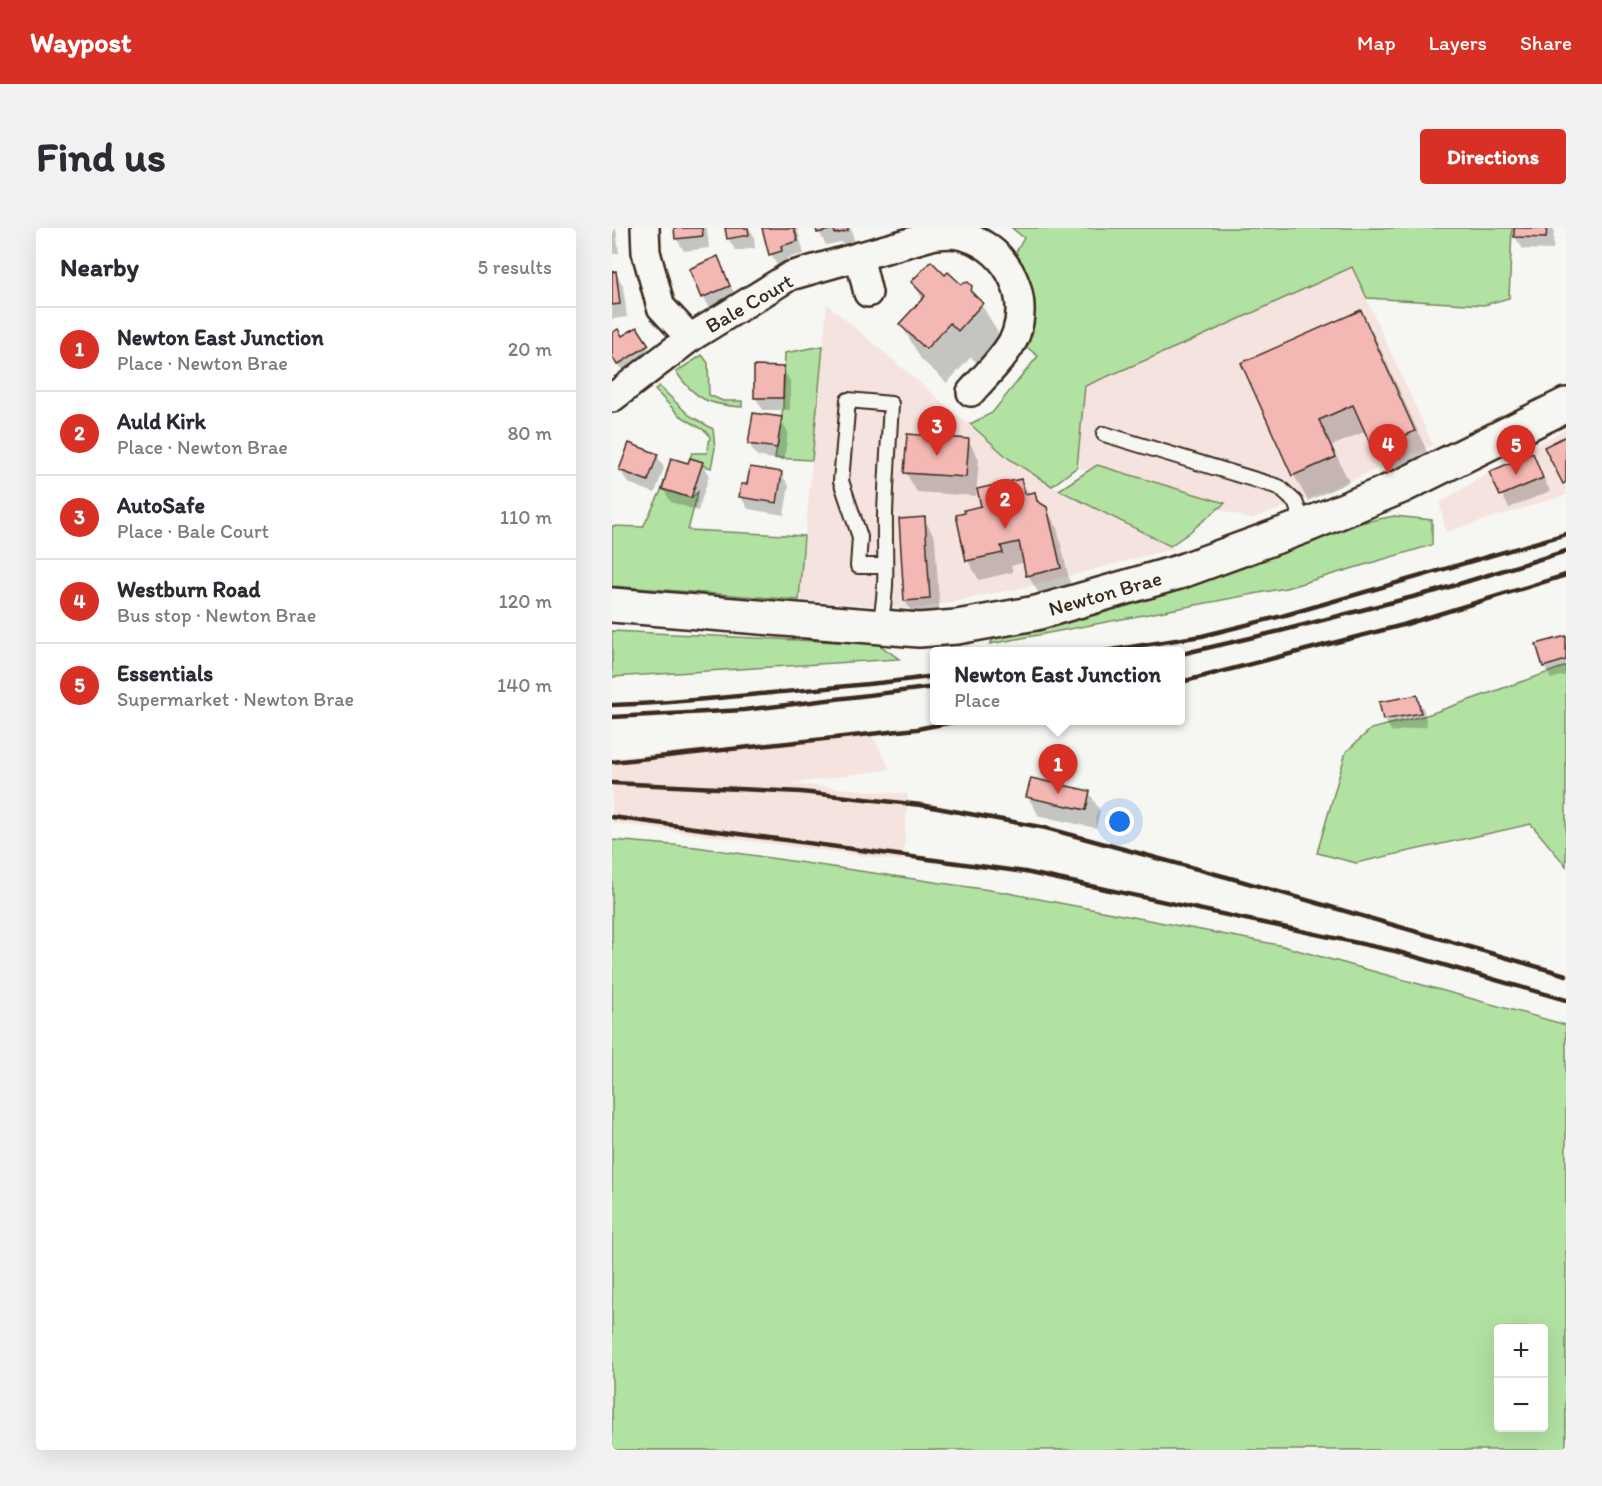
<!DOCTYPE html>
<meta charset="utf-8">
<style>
:root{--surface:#fff;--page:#f2f2f3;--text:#2b2b33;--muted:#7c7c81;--line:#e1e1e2;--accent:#d93025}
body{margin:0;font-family:Itim,sans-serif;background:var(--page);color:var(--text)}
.controls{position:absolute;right:18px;bottom:18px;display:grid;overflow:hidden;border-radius:6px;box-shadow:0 6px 24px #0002}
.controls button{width:54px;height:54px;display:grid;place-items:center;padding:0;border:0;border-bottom:2px solid var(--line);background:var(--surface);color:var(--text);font:30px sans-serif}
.you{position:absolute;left:508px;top:594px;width:21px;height:21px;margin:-15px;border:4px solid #fff;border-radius:50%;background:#1a73e8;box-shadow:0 0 0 9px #1a73e833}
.badge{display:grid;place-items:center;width:39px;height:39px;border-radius:50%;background:var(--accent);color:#fff;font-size:20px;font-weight:700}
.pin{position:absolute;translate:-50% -50px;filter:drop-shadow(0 2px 3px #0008)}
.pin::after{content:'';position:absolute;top:32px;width:21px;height:18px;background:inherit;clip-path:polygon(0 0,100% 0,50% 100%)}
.popup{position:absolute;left:318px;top:419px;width:255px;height:78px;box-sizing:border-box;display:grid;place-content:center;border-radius:6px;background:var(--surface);filter:drop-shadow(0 2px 4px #0005);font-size:20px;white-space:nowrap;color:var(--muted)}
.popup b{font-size:22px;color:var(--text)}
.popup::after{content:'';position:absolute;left:50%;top:100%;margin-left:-12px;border:12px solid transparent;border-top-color:var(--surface)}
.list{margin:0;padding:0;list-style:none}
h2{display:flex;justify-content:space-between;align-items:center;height:78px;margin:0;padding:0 24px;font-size:26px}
h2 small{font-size:20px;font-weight:400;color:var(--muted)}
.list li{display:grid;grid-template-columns:39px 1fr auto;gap:18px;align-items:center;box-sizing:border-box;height:84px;padding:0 24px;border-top:2px solid var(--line)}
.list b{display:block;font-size:22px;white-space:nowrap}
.list p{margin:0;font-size:20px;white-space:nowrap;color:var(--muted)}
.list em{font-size:20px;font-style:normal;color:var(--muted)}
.map{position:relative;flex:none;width:954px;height:1222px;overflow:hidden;border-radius:6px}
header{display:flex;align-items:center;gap:36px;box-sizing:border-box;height:84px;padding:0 30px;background:var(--accent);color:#fff}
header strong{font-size:28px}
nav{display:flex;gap:33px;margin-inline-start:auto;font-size:21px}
.intro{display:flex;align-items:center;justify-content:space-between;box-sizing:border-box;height:144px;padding:0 36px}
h1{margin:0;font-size:42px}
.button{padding:15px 27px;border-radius:6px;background:var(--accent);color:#fff;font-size:21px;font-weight:700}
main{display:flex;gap:36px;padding:0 36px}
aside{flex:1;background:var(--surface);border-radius:6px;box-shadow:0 6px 24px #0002}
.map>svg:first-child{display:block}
.built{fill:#f5e3df}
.green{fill:#b2e2a2;stroke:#768660;stroke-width:1.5;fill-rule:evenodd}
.shadow{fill:#0003}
.building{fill:#f3b7b4;stroke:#3b2a1e;stroke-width:1.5}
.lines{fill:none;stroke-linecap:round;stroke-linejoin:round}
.lane-casing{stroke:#3b2a1e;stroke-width:18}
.street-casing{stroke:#3b2a1e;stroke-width:32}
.secondary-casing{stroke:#3b2a1e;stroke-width:38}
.lane{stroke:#f6f6f2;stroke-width:14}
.street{stroke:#f6f6f2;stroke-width:27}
.secondary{stroke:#f6f6f2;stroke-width:33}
.rail{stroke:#3b2a1e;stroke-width:4.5}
.labels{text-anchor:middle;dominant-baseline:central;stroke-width:4.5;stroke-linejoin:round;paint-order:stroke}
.street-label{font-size:21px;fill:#3b2a1e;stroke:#f6f6f2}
</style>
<header>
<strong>Waypost</strong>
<nav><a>Map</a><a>Layers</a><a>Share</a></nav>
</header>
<div class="intro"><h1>Find us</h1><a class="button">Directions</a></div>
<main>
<aside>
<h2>Nearby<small>5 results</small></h2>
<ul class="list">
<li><span class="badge">1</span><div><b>Newton East Junction</b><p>Place · Newton Brae</p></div><em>20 m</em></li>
<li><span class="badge">2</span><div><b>Auld Kirk</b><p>Place · Newton Brae</p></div><em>80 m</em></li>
<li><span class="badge">3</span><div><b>AutoSafe</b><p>Place · Bale Court</p></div><em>110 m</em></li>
<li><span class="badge">4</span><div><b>Westburn Road</b><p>Bus stop · Newton Brae</p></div><em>120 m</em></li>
<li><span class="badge">5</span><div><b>Essentials</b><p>Supermarket · Newton Brae</p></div><em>140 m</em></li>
</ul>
</aside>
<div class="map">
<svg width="954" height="1222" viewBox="0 0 954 1222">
<rect width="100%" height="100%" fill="#f6f6f2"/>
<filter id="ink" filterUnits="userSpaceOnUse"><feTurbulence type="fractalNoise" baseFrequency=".0167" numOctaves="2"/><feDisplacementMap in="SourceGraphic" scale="12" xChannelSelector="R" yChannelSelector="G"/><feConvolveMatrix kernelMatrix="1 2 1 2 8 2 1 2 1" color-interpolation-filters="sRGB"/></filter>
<g filter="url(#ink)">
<g class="built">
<path d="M740,39l81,178 -126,54 -56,20 -174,-52 8,-81 117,-50z"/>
<path d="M215,76l181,154 51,32 116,58 -149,39 -109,22 -118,-9z"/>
<path d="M954,201v66l-120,37 -6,-29 49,-31z"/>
<path d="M258,504l20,37 -101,15 119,10 -5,67 -291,-38v-65z"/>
</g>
<g class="green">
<path d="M400,0h500l-3,70 -25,7 -117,-7 -15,-31 -150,69 -117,50 -8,81 -25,19 -44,-28 -38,-34 22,-11 46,-57 -14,-11v-73l-8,-20 8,-14z"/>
<path d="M211,118l-11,114 -37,-2 8,-50 2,-55z"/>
<path d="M90,127l6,8 1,32 14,6h19v6c-33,-2 -46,-7 -66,-35z"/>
<path d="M47,158l30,29 24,14 2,19 -4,20 -9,-3v-3l-12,-4 2,-5h15l3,-16 -3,-5 -28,-17 -24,-25z"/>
<path d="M485,237l128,38 -39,32 -16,11 -111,-56z"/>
<path d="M50,261l29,9 7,-6 -10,38 116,6 -5,64 -187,-14v-60l31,1z"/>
<path d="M782,288l38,4v25l-146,43 -296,56 11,-15 339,-102z"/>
<path d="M0,403l266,13 21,15 -287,18z"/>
<path d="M954,438v200l-35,-42 -175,39 -39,-10 29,-101 25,-23 56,-14z"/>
<path d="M0,612l84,7 307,45 276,53 287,80v425h-954zM886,1100h46v100h-46z"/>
</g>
<g class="shadow">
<path d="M0,0h4l3,25 -7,1z"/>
<path d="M63,0h32l2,20 -25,3 -8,-13z"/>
<path d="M114,0h23l5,8 1,12 -19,3 -8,-13z"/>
<path d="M152,0h33l7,26 -17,4 1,6 -10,3 -7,-13z"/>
<path d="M205,0h34l4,16 -11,3 -3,-5 -15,3z"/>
<path d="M903,0h39l-1,22 -30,-1 -8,-12z"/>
<path d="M106,30l19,41 -27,11 -7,-13z"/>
<path d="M0,45h4l7,13 4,31 -15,2z"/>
<path d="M334,49l14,8 11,2 31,52 -23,26 -8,-8 -24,26 -26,-24 -20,-35 22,-24 -10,-17z"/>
<path d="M748,84l15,25 54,119 -41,18 -22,-43 -34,15 17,36 -41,19 -14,-26 -51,-111z"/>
<path d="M0,107l35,11 8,12 -29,18 -14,-21z"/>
<path d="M171,140l7,13v29h-27l-8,-13z"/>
<path d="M169,191l7,13 -4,29 -27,-5 -8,-12z"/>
<path d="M356,212l11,19 -3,37 -59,-4 -11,-19z"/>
<path d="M45,227l7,13 -9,25 -27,-10 -8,-13z"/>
<path d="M920,227l18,36 -41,17 -18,-35z"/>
<path d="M90,235l7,13 -11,35 -27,-9 -8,-13 26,-24z"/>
<path d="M169,245l8,13 -5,29 -36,-6 -7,-12 7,-11z"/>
<path d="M409,252l8,15 5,-1 7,11 5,3 11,20 14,59 -32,7 -11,-19 -3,-13 -14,4 2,6 -34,8 -11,-19 -10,-45 25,-9z"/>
<path d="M312,291l11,19 5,80 -24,2 -11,-19z"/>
<path d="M954,410v37l-15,4 -7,-13z"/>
<path d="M805,469l7,13 3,16 -35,6 -8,-13z"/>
<path d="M477,564l11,19 -4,17 -57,-12 -11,-19z"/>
</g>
<g class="building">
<path d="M62,0h28l1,8 -28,3z"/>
<path d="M113,0h23l1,7 -22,4z"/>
<path d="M150,0h32l4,13 -17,5 1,5 -13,4z"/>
<path d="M204,0h32v3l-13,3 -1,-5 -17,4z"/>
<path d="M902,0h33l-1,10 -32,-1z"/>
<path d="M106,28l12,30 -29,12 -12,-29z"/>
<path d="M319,33l14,14 3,-3 13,12 7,-2 4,4 -1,6 12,11 -25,28 -8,-8 -24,26 -27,-25 26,-28 -14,-14z"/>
<path d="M4,43l4,33 -8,1v-33z"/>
<path d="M749,82l54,121 -42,19 -20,-45 -34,15 17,37 -44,19 -51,-113z"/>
<path d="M25,99l12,18 -32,20 -5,-9v-23l6,-4 4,7z"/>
<path d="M142,138l30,1 -1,31h-29z"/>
<path d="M141,185l29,4 -5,31 -29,-4z"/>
<path d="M295,206l62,5 -3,38 -62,-4z"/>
<path d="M954,208v46l-3,2 -19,-37z"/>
<path d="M17,215l29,11 -10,27 -29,-11z"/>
<path d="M921,225l10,25 -43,18 -11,-24z"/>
<path d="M59,230l17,5 2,-5 13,4 -12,36 -29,-9z"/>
<path d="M138,239l32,5 -5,31 -38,-6 2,-13h6z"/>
<path d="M409,251l4,15 10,-2 2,9 10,6 14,61 -35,8 -7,-34 -18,4 2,7 -37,8 -10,-46 9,-2 -1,-3 17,-4 -4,-17z"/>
<path d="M313,289l5,82 -26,2 -5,-82z"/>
<path d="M954,408v24l-23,7 -7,-23z"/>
<path d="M805,467l4,18 -38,7 -4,-18z"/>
<path d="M419,550l59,13 -4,19 -60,-13z"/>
</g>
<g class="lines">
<defs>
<g id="lane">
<path d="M492,206l175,53 16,15 10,24"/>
<path d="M267,398c10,-36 5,-74 6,-111 1,-37 4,-74 6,-111l-43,-4 -7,81 19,56 -2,29h27"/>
</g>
<g id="street">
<path d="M33,0l1,24 15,55 29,31 100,-62 145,-41c8,0 16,-2 23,0 45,8 73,56 58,99 -7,19 -31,42 -45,58"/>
<path d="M247,28l9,37"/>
<path d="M0,170l78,-60"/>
</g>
<path id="secondary" d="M0,377l307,25 38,-3 79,-14 143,-41 126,-46 97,-40 164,-81"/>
</defs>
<use href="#lane" class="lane-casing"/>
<use href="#street" class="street-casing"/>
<use href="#secondary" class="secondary-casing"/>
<use href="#lane" class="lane"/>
<use href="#street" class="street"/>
<use href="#secondary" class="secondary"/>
<g class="rail">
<path d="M486,424l104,-16 80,-20 284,-82"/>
<path d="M569,426l99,-23 156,-40 130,-40"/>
<path d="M569,454l222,-57 163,-50"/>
<path d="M0,477c53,-1 106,-7 159,-12 55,-5 110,-9 164,-17"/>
<path d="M0,489l132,-7 191,-23"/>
<path d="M0,534l305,-33 46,-9"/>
<path d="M0,555l189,9 120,13 125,23 188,51 332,96"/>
<path d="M0,589l413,55 370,79 171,49"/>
</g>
</g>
</g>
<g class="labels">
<g class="street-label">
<text transform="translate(137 75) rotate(-30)">Bale Court</text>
<text transform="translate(493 365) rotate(-16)">Newton Brae</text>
</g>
</g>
</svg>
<div class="controls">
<button>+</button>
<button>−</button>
</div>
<div class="you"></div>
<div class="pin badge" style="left:446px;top:566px">1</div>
<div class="popup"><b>Newton East Junction</b>Place</div>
<div class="pin badge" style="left:393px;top:301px">2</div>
<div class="pin badge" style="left:325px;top:228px">3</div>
<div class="pin badge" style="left:776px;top:246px">4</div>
<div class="pin badge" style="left:904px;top:247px">5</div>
</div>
</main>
